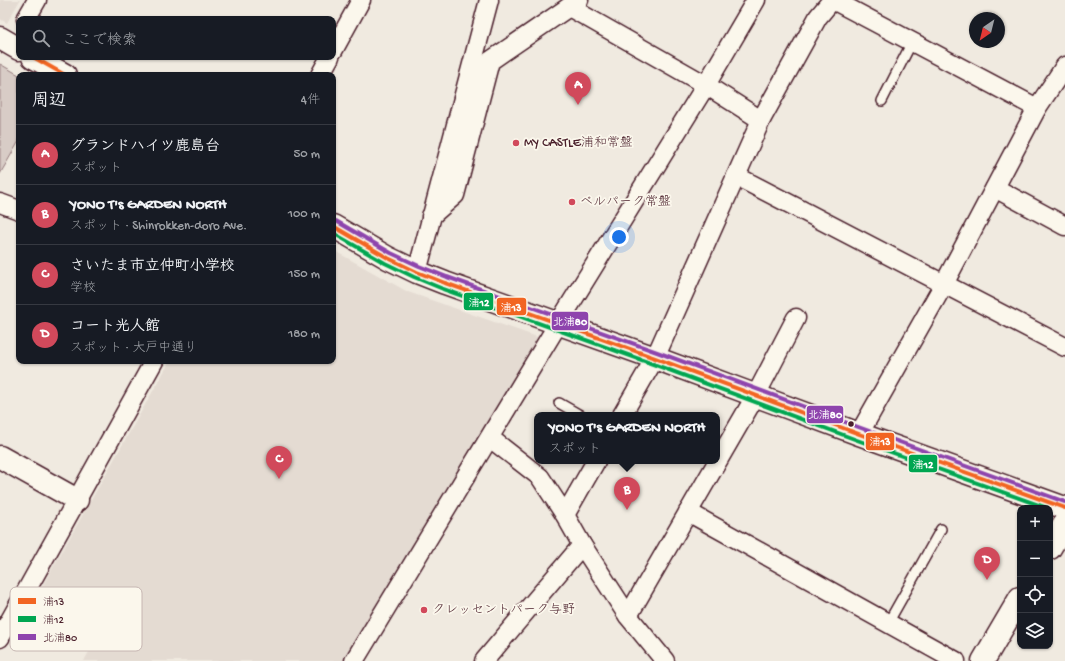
<!DOCTYPE html>
<html lang="ja">
<meta charset="utf-8">
<style>
:root{--surface:#171b24;--page:#242831;--text:#f1f3f6;--muted:#9ea1a6;--line:#363941;--accent:#d1495b}
body{margin:0;font-family:"Gochi Hand","Klee One",sans-serif;background:var(--page);color:var(--text)}
.controls{position:absolute;right:12px;bottom:12px;display:grid;overflow:hidden;border-radius:8px;box-shadow:0 1px 3px #0004}
.controls button{width:36px;height:36px;display:grid;place-items:center;padding:0;border:0;border-bottom:1px solid var(--line);background:var(--surface);color:var(--text);font:20px sans-serif}
.compass{position:absolute;left:969px;top:12px;width:36px;height:36px;border-radius:50%;background:var(--surface);box-shadow:0 1px 3px #0004;rotate:215deg}
.you{position:absolute;left:619px;top:237px;width:14px;height:14px;margin:-10px;border:3px solid #fff;border-radius:50%;background:#1a73e8;box-shadow:0 0 0 6px #1a73e833}
.badge{display:grid;place-items:center;width:26px;height:26px;border-radius:50%;background:var(--accent);color:#fff;font-size:13px;font-weight:700}
.pin{position:absolute;translate:-50% -33px;filter:drop-shadow(0 1px 2px #0008)}
.pin::after{content:'';position:absolute;top:21px;width:14px;height:12px;background:inherit;clip-path:polygon(0 0,100% 0,50% 100%)}
.popup{position:absolute;left:534px;top:412px;width:186px;height:52px;box-sizing:border-box;display:grid;place-content:center;border-radius:8px;background:var(--surface);filter:drop-shadow(0 1px 3px #0005);font-size:13px;white-space:nowrap;color:var(--muted)}
.popup b{font-size:15px;color:var(--text)}
.popup::after{content:'';position:absolute;left:50%;top:100%;margin-left:-8px;border:8px solid transparent;border-top-color:var(--surface)}
.list{margin:0;padding:0;list-style:none}
h2{display:flex;justify-content:space-between;align-items:center;height:52px;margin:0;padding:0 16px;font-size:17px}
h2 small{font-size:13px;font-weight:400;color:var(--muted)}
.list li{display:grid;grid-template-columns:26px 1fr auto;gap:12px;align-items:center;box-sizing:border-box;height:60px;padding:0 16px;border-top:1px solid var(--line)}
.list b{display:block;font-size:15px;white-space:nowrap}
.list p{margin:0;font-size:13px;white-space:nowrap;color:var(--muted)}
.list em{font-size:13px;font-style:normal;color:var(--muted)}
.icon{flex:none;width:22px;height:22px;fill:none;stroke:currentColor;stroke-width:2;stroke-linecap:round;stroke-linejoin:round}
.map{position:relative;flex:none;width:1065px;height:661px;overflow:hidden}
.search{position:absolute;background:var(--surface);box-shadow:0 1px 3px #0004;left:16px;top:16px;width:320px;height:44px;display:flex;align-items:center;gap:10px;box-sizing:border-box;padding:0 14px;border-radius:8px;color:var(--muted);font-size:15px}
.panel{position:absolute;background:var(--surface);box-shadow:0 1px 3px #0004;left:16px;top:72px;width:320px;height:292px;border-radius:8px}
.map>svg:first-child{display:block}
.built{fill:#e4dbd2}
.green{fill:#d8ccc6;stroke:#917678}
.lines{fill:none;stroke-linecap:round;stroke-linejoin:round}
.lane-casing{stroke:#4a1f2b;stroke-width:12}
.street-casing{stroke:#4a1f2b;stroke-width:21}
.secondary-casing{stroke:#4a1f2b;stroke-width:25}
.primary-casing{stroke:#4a1f2b;stroke-width:25}
.lane{stroke:#fbf7ec;stroke-width:9}
.street{stroke:#fbf7ec;stroke-width:18}
.secondary{stroke:#fbf7ec;stroke-width:22}
.primary{stroke:#fbf7ec;stroke-width:22}
.bus-1-casing{stroke:#fbf7ec;stroke-width:7}
.bus-2-casing{stroke:#fbf7ec;stroke-width:7}
.bus-3-casing{stroke:#fbf7ec;stroke-width:7}
.bus-1{stroke:#f26522;stroke-width:4}
.bus-2{stroke:#00a651;stroke-width:4}
.bus-3{stroke:#8e44ad;stroke-width:4}
.poi-dot{fill:#d1495b;stroke:#fbf7ec;stroke-width:1.5}
.bus-dot{fill:#4a1f2b;stroke:#fbf7ec;stroke-width:1.5}
.labels{text-anchor:middle;dominant-baseline:central;stroke-width:3.5;stroke-linejoin:round;paint-order:stroke}
.poi-label{font-size:13px;fill:#4a1f2b;stroke:#fbf7ec;text-anchor:start}
.key{fill:#fbf7ec;stroke:#c6b6b2;stroke-width:1}
.key-label{font-size:11px;fill:#4a1f2b}
.line-badge{stroke:#fbf7ec;stroke-width:1.5}
.badge-label{font-size:11px;text-anchor:middle;font-weight:bold;fill:#fff}
</style>
<div class="map">
<svg width="1065" height="661" viewBox="0 0 1065 661">
<rect width="100%" height="100%" fill="#f0eae0"/>
<filter id="ink" filterUnits="userSpaceOnUse"><feTurbulence type="fractalNoise" baseFrequency=".025" numOctaves="2"/><feDisplacementMap in="SourceGraphic" scale="8" xChannelSelector="R" yChannelSelector="G"/><feConvolveMatrix kernelMatrix="1 2 1 2 8 2 1 2 1" color-interpolation-filters="sRGB"/></filter>
<g filter="url(#ink)">
<g class="built">
<path d="M0,0h20l-13,23 -7,-4z"/>
<path d="M333,250l75,42 132,46 -195,323h-261l15,-28 -63,-36 134,-236h163z"/>
</g>
<path class="green" d="M0,64l19,11v66l-19,33z"/>
<g class="lines">
<defs>
<g id="lane">
<path d="M882,101l30,-59"/>
<path d="M559,403l21,12"/>
<path d="M888,623l53,-94"/>
</g>
<g id="street">
<path d="M833,0l204,108"/>
<path d="M569,7l137,78 55,35"/>
<path d="M26,19l11,-19"/>
<path d="M333,51l28,-51"/>
<path d="M320,75l10,-18"/>
<path d="M736,176l329,171"/>
<path d="M995,188l70,38"/>
<path d="M0,203l19,7"/>
<path d="M431,216l24,-21 35,-134 89,-61"/>
<path d="M417,272l72,-272"/>
<path d="M622,415l33,-57 106,-238 57,-103 14,-17"/>
<path d="M859,434l85,-150 93,-176 28,-42"/>
<path d="M490,438l50,39 25,38 17,30 46,71 37,45"/>
<path d="M688,512l268,149"/>
<path d="M565,515l31,-54"/>
<path d="M628,616l128,-221 40,-77"/>
<path d="M0,638l154,-277"/>
<path d="M354,661l204,-337 148,-239 50,-85"/>
<path d="M484,661l98,-116"/>
</g>
<g id="secondary">
<path d="M0,457l77,43"/>
<path d="M1050,548l15,-25"/>
<path d="M983,661l37,-63"/>
</g>
<g id="primary">
<path d="M0,38l19,11"/>
<path d="M33,57l32,18"/>
<path d="M333,226l55,32 29,14 28,11 210,75 204,76 206,74"/>
</g>
</defs>
<use href="#lane" class="lane-casing"/>
<use href="#street" class="street-casing"/>
<use href="#secondary" class="secondary-casing"/>
<use href="#primary" class="primary-casing"/>
<use href="#lane" class="lane"/>
<use href="#street" class="street"/>
<use href="#secondary" class="secondary"/>
<use href="#primary" class="primary"/>
<defs>
<g id="bus-1">
<path d="M33,57l32,18"/>
<path d="M333,226l55,32 29,14 28,11 210,75 204,76 206,74"/>
</g>
<path id="bus-2" d="M333,233l52,30 29,14 29,12 210,75 204,76 190,68"/>
<path id="bus-3" d="M336,221l55,32 28,13 28,11 210,75 204,76 204,74"/>
</defs>
<use href="#bus-1" class="bus-1-casing"/>
<use href="#bus-2" class="bus-2-casing"/>
<use href="#bus-3" class="bus-3-casing"/>
<use href="#bus-1" class="bus-1"/>
<use href="#bus-2" class="bus-2"/>
<use href="#bus-3" class="bus-3"/>
</g>
</g>
<g class="poi-dot">
<circle cx="516" cy="143" r="4"/>
<circle cx="572" cy="202" r="4"/>
<circle cx="424" cy="610" r="4"/>
</g>
<circle class="bus-dot" cx="851" cy="424" r="3.5"/>
<g class="labels">
<g class="poi-label">
<text x="524" y="143">MY CASTLE浦和常盤</text>
<text x="580" y="202">ベルパーク常盤</text>
<text x="432" y="610">クレッセントパーク与野</text>
</g>
</g>
<rect x="10" y="587" width="132" height="64" rx="6" class="key"/>
<rect x="18" y="598" width="18" height="6" fill="#f26522"/>
<rect x="18" y="616" width="18" height="6" fill="#00a651"/>
<rect x="18" y="634" width="18" height="6" fill="#8e44ad"/>
<g class="key-label">
<text x="43" y="605">浦13</text>
<text x="43" y="623">浦12</text>
<text x="43" y="641">北浦80</text>
</g>
<g class="line-badge">
<rect x="463" y="292" width="31" height="19" rx="4" fill="#00a651"/>
<rect x="496" y="297" width="31" height="19" rx="4" fill="#f26522"/>
<rect x="551" y="311" width="38" height="20" rx="4" fill="#8e44ad"/>
<rect x="806" y="405" width="38" height="19" rx="4" fill="#8e44ad"/>
<rect x="865" y="432" width="30" height="19" rx="4" fill="#f26522"/>
<rect x="908" y="454" width="30" height="19" rx="4" fill="#00a651"/>
</g>
<g class="badge-label">
<text x="479" y="306">浦12</text>
<text x="511" y="311">浦13</text>
<text x="570" y="325">北浦80</text>
<text x="825" y="418">北浦80</text>
<text x="880" y="445">浦13</text>
<text x="923" y="468">浦12</text>
</g>
</svg>
<div class="controls">
<button>+</button>
<button>−</button>
<button><svg class="icon" aria-label="locate" viewBox="0 0 24 24"><circle cx="12" cy="12" r="6"/><path d="M12 2v4M12 18v4M2 12h4M18 12h4"/></svg></button>
<button><svg class="icon" aria-label="layers" viewBox="0 0 24 24"><path d="M12 4l9 5-9 5-9-5zM3 14l9 5 9-5"/></svg></button>
</div>
<svg class="compass" viewBox="-18 -18 36 36"><path d="M0-13l5 13h-10z" fill="#e53935"/><path d="M0 13l5-13h-10z" fill="#9ea1a6"/></svg>
<div class="you"></div>
<div class="pin badge" style="left:578px;top:105px">A</div>
<div class="pin badge" style="left:627px;top:510px">B</div>
<div class="popup"><b>YONO T's GARDEN NORTH</b>スポット</div>
<div class="pin badge" style="left:279px;top:479px">C</div>
<div class="pin badge" style="left:987px;top:580px">D</div>
<div class="search"><svg class="icon" aria-label="search" viewBox="0 0 24 24"><circle cx="10" cy="10" r="6"/><path d="M15 15l6 6"/></svg>ここで検索</div>
<section class="panel">
<h2>周辺<small>4件</small></h2>
<ul class="list">
<li><span class="badge">A</span><div><b>グランドハイツ鹿島台</b><p>スポット</p></div><em>50 m</em></li>
<li><span class="badge">B</span><div><b>YONO T's GARDEN NORTH</b><p>スポット · Shinrokken-doro Ave.</p></div><em>100 m</em></li>
<li><span class="badge">C</span><div><b>さいたま市立仲町小学校</b><p>学校</p></div><em>150 m</em></li>
<li><span class="badge">D</span><div><b>コート光人館</b><p>スポット · 大戸中通り</p></div><em>180 m</em></li>
</ul>
</section>
</div>
